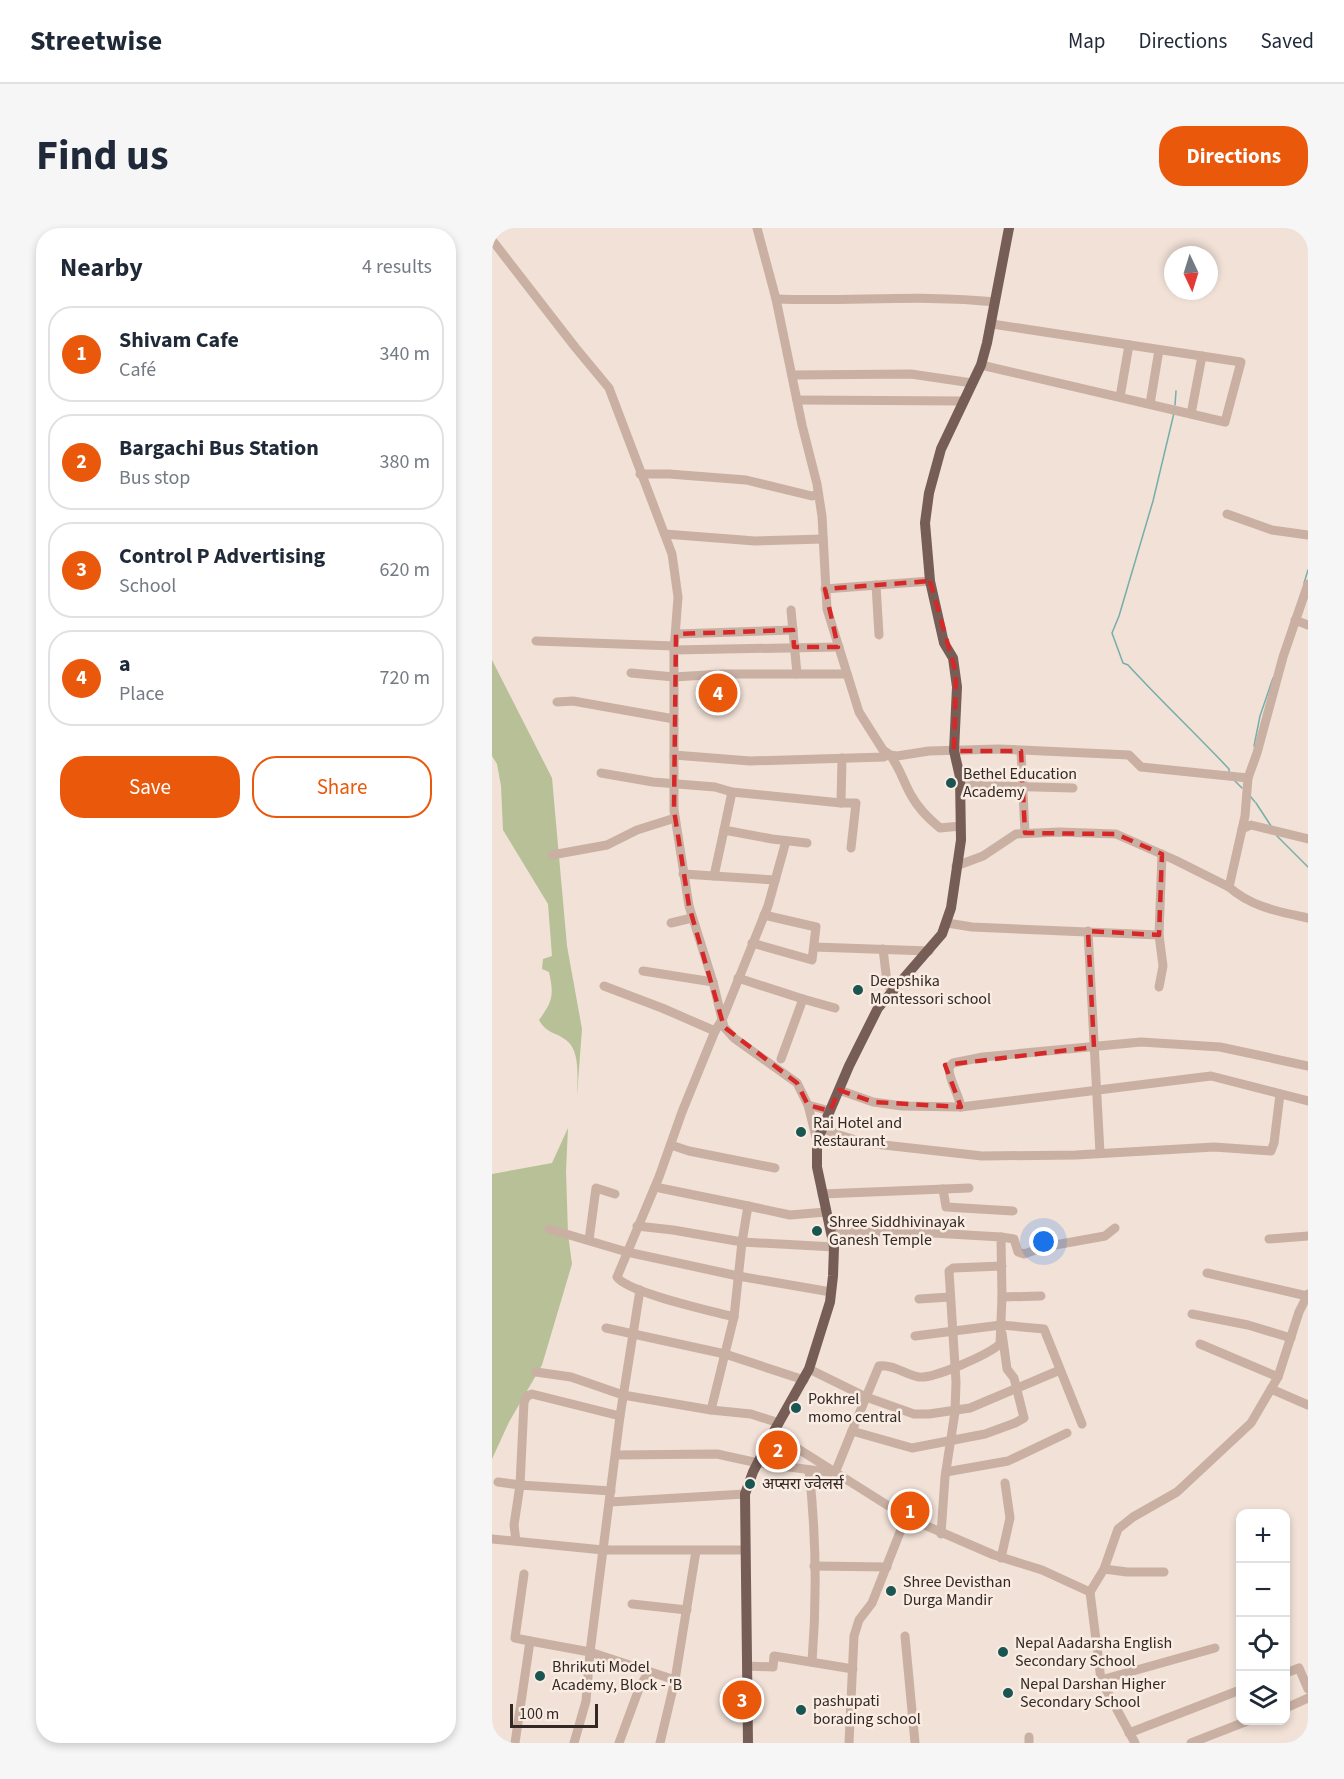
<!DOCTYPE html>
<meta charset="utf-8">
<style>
:root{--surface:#fff;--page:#f6f6f7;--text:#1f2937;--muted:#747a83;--line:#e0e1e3;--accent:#ea580c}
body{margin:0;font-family:"Source Sans 3","Noto Sans Devanagari",sans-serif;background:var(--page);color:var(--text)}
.controls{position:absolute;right:18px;bottom:18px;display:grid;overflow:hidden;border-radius:12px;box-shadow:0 3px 9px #0003}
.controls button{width:54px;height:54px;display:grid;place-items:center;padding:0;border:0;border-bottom:2px solid var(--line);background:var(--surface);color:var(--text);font:30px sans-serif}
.compass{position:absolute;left:672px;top:18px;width:54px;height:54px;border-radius:50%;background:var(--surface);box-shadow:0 3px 9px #0003;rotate:176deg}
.scale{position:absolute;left:18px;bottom:15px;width:88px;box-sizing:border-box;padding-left:6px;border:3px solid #342825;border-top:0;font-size:16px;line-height:21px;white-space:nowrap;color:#342825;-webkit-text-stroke:4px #f9ece3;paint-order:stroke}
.you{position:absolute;left:552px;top:1014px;width:21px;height:21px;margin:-15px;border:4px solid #fff;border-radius:50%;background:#1a73e8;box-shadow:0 0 0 9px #1a73e833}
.badge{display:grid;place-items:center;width:39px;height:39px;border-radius:50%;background:var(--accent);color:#fff;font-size:20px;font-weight:700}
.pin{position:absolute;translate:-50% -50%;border:3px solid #fff;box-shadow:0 2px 6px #0006}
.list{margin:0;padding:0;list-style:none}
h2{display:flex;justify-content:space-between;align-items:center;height:78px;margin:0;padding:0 24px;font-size:26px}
h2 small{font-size:20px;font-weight:400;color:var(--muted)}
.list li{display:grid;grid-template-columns:39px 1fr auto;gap:18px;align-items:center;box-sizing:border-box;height:96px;margin:0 12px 12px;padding:0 12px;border:2px solid var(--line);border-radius:24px}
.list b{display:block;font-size:22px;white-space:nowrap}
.list p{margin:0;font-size:20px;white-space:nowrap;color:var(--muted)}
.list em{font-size:20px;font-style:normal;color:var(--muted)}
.actions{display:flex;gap:12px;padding:18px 24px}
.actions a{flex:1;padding:14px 0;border:2px solid var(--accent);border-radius:24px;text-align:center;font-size:21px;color:var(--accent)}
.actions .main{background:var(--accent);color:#fff}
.icon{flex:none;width:33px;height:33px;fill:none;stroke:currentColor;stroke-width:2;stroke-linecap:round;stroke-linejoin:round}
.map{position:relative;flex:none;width:816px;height:1515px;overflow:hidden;border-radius:24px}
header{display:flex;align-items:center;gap:36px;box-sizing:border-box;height:84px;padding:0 30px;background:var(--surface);border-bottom:2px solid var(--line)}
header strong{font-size:28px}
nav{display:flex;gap:33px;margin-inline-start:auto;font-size:21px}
.intro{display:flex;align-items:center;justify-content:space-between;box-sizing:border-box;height:144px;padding:0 36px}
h1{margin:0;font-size:42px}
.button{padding:15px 27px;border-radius:24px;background:var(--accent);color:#fff;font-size:21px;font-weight:700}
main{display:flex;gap:36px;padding:0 36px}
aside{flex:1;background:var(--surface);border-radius:24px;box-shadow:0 3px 9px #0003}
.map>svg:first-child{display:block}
.green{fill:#b7c097}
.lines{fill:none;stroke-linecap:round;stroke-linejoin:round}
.stream{stroke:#76aea9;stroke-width:1.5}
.minor{stroke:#c9b0a3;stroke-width:9}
.major{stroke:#765d56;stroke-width:10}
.marked{fill:none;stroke:#d62828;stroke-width:4.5;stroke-dasharray:12 8;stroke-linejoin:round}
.poi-dot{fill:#1b5552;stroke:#f9ece3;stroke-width:2}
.labels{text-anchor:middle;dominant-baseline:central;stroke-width:5;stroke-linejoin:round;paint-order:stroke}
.poi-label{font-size:16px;fill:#342825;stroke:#f9ece3;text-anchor:start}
</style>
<header>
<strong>Streetwise</strong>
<nav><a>Map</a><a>Directions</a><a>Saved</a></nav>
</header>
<div class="intro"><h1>Find us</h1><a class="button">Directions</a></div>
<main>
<aside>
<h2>Nearby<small>4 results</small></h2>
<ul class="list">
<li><span class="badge">1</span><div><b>Shivam Cafe</b><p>Café</p></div><em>340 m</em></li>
<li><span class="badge">2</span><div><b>Bargachi Bus Station</b><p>Bus stop</p></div><em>380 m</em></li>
<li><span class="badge">3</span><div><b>Control P Advertising</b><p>School</p></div><em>620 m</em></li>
<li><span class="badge">4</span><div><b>a</b><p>Place</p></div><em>720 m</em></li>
</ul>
<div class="actions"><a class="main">Save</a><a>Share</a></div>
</aside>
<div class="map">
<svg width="816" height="1515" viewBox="0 0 816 1515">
<rect width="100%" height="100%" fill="#f1e1d7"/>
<g class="green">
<path d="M0,432l60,118 15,168 15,83 -5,66c0,-16 4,-44 -11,-55 -12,-9 -19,-6 -27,-20 14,-19 15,-25 10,-48l-7,-3 1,-10 9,-3 -4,-52 -45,-74 -2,-44 -4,-22 -5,-8z"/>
<path d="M76,900l-2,43 2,63 4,30 -30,101 -33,57 -17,37v-285l60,-11z"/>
</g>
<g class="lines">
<g class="stream">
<path d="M683,177l1,-14"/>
<path d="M682,185l-21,88 -34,115 -7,17 11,30 5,2c33,36 68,69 101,104v4"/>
<path d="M812,355l4,-13"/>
<path d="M762,518l6,-30 13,-38"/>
<path d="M743,553l7,7"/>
<path d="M758,568l5,6"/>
<path d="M764,575l15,23"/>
<path d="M785,608l31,31"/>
</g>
<g class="minor">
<path d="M265,0l19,71 26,126 15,59 5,32 5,93 32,103 24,38 7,5 7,1 32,-5 70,-2 130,6 12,12 107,11"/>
<path d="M0,12l83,107 34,41 63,166 6,43 -4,53v160l15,96 24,76 11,45 10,11 63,45 11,22 9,36"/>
<path d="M284,71c73,3 146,-5 219,3"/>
<path d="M489,137l244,57 16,-60 -249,-38"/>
<path d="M300,147l119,-1 61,9"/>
<path d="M628,169l9,-52"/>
<path d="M305,172l166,1"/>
<path d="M658,176l9,-54"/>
<path d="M699,186l11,-58"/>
<path d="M148,246h29l77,6 66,16 6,-2"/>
<path d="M735,286l45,16 36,5"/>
<path d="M173,306l90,7 68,-2"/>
<path d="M384,357l3,50"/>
<path d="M333,361l105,-8"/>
<path d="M299,382l6,64"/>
<path d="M803,392l13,5"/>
<path d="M184,406l117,-4"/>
<path d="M44,413l138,5"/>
<path d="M182,422l165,-3"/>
<path d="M139,445l43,4 49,-3h124"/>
<path d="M65,474l16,-1 101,18"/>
<path d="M529,523l4,82"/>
<path d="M182,527l76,6 134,-4 3,-4"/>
<path d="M398,527c10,13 13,26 21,40 7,13 18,24 29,33l21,-2"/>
<path d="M109,545l52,9 62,5 17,5"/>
<path d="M468,557l113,3"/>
<path d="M349,575h15l-5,45"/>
<path d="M750,601l9,-4 57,14"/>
<path d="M315,615l-35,-4 -48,-9 8,-38 109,11 1,-45"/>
<path d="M60,627l55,-10 30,-15 38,-12"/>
<path d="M464,638l27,-10 33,-22 43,-2 57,2 59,26 54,27c22,20 51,25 79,31"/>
<path d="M191,646l92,6"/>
<path d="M222,648l10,-46"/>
<path d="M737,659l16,-71 3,-38 9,-25 26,-96 25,-73"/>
<path d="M179,695l21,-5"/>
<path d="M455,695l25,4 187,8"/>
<path d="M596,703l12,222"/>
<path d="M260,715l60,17 4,-33 -52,-12"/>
<path d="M322,719l115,4"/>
<path d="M391,721l4,33 4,9"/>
<path d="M151,743l70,11"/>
<path d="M246,750l65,21 -22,60"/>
<path d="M112,758l58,22 53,23 7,-11 46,-114 18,-65"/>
<path d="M667,759l4,-21 -4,-31 3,-81"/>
<path d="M311,771l32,9"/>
<path d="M223,803l-33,81 -23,65 -42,100c11,16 95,34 117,40"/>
<path d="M347,862l34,12 29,4 59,1 250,-31 97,25"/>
<path d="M316,877l22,6"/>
<path d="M469,879c-2,-12 -13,-29 -12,-40l4,-4 30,-6 158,-15 79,5 88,19"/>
<path d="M330,900l17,7 27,8 116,13 94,-1 138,-8 57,4 3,-8 6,-49"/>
<path d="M179,917l18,6 86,17"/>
<path d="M451,961l3,18 67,4"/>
<path d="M330,966l147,-6"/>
<path d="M256,978l42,9 36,-3"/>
<path d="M145,998l36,4 69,12 6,-36 -93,-19"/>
<path d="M57,1001l78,23 111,24 93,16"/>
<path d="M339,1004h84l86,5 1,60 -2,47c-11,10 -66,35 -81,33 -13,-2 -26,-13 -40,-11l-27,65"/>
<path d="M509,1009l13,2 4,13 6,2 20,-7 61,-11 10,-8"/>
<path d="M777,1011l39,-3"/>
<path d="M97,1012l7,-52 19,6"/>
<path d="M715,1045l100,23"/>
<path d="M510,1069l39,-1"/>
<path d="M427,1071l31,-2"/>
<path d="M700,1086l56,11 43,13"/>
<path d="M114,1100l119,26 79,26"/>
<path d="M423,1108l86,-11 43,4 38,95"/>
<path d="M708,1116l78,33"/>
<path d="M317,1141l57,28 48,17h15l41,-6 90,-38"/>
<path d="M44,1144l35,5 52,18 88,15 40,4 28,9"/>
<path d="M779,1161l37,16"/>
<path d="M219,1182l23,-93 8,-75 92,5"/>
<path d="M281,1205l133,84 88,38 48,15 48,22 11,88 34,63"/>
<path d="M124,1227l101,-1 41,9 77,10 17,-42 60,17 73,-14 30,-11 9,-5 -10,-40 -7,-9 -5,-36"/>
<path d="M317,1242c7,63 8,129 3,192"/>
<path d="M454,1244l62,-11 59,-28"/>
<path d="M6,1254l22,3 4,-83 3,-6 5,-2 88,22"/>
<path d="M118,1274l135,-8"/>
<path d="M449,1306l4,-57 10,-65 1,-30 -7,-111 4,-3 49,-2"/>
<path d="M0,1311l111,11h142"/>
<path d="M24,1313l-2,-16 6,-40 91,6"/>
<path d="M509,1330l9,-40 -5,-35"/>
<path d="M322,1338l73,1"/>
<path d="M612,1341l23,3h37"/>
<path d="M32,1346l-9,64 15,3"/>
<path d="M598,1364l14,-23 14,-40 15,-12 44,-25 74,-69 27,-46 21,-65 9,-18"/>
<path d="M140,1376l55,6"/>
<path d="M413,1408l10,107"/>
<path d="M255,1438l26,1 1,-11 79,13"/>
<path d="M794,1445l13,-5 9,21"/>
<path d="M609,1452l114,-32"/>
<path d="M794,1480l22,-10"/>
<path d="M637,1505l111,-43"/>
<path d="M537,1509v6"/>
<path d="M23,1515l15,-102 60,11 85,28"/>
<path d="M82,1515l12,-42 4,-49 30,-236 20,-126"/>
<path d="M127,1515l21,-57 9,-14"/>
<path d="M168,1515l15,-63 21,-129"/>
<path d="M357,1515l5,-107 5,-16 13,-17 34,-86"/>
<path d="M699,1515l59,-23"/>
</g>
<path class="major" d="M256,1515l-3,-249 8,-22 20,-39 36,-64 21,-67 3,-26 1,-29 -17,-80v-26l32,-75 29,-58 64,-74 9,-26 10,-68 -1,-63 -6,-26 3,-64 -4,-29 -9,-15 -14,-62 -5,-58 4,-30 12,-44 40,-84 6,-22 22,-115"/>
</g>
<path class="marked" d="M438,353l26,92 -2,78h67l4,82 91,1 46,20 -3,81 -71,-4 6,116 -149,18 16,42 -88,-5 -34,-12 -9,21 -22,-6 -11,-22 -73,-56 -35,-121 -15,-96 2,-176 117,-4 1,17h44l-13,-58z"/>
<g class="poi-dot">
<circle cx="459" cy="555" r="6"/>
<circle cx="366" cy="762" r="6"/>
<circle cx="309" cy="904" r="6"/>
<circle cx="325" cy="1003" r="6"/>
<circle cx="304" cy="1180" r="6"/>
<circle cx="258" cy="1256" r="6"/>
<circle cx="399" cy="1363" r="6"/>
<circle cx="511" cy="1424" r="6"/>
<circle cx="48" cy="1448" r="6"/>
<circle cx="516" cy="1465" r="6"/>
<circle cx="309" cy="1482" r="6"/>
</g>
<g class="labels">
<g class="poi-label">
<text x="471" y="546">Bethel Education<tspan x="471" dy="18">Academy</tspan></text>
<text x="378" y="753">Deepshika<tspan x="378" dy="18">Montessori school</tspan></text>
<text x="321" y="895">Rai Hotel and<tspan x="321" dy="18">Restaurant</tspan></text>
<text x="337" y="994">Shree Siddhivinayak<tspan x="337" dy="18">Ganesh Temple</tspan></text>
<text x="316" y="1171">Pokhrel<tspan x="316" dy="18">momo central</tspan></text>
<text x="270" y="1256">अप्सरा ज्वेलर्स</text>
<text x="411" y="1354">Shree Devisthan<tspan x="411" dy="18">Durga Mandir</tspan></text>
<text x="523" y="1415">Nepal Aadarsha English<tspan x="523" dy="18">Secondary School</tspan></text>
<text x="60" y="1439">Bhrikuti Model<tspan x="60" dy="18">Academy, Block - 'B</tspan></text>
<text x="528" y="1456">Nepal Darshan Higher<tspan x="528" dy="18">Secondary School</tspan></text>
<text x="321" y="1473">pashupati<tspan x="321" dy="18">borading school</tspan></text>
</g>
</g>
</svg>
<div class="controls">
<button>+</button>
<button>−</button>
<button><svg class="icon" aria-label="locate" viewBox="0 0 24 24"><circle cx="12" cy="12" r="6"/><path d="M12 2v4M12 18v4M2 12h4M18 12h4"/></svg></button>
<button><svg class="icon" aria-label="layers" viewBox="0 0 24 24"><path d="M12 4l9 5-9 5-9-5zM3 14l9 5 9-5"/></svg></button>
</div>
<svg class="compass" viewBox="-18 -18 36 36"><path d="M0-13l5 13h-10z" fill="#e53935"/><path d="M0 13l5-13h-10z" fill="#747a83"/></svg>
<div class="scale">100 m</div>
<div class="you"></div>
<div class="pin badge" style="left:418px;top:1283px">1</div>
<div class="pin badge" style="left:286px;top:1222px">2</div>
<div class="pin badge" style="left:250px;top:1472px">3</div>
<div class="pin badge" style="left:226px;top:465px">4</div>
</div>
</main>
